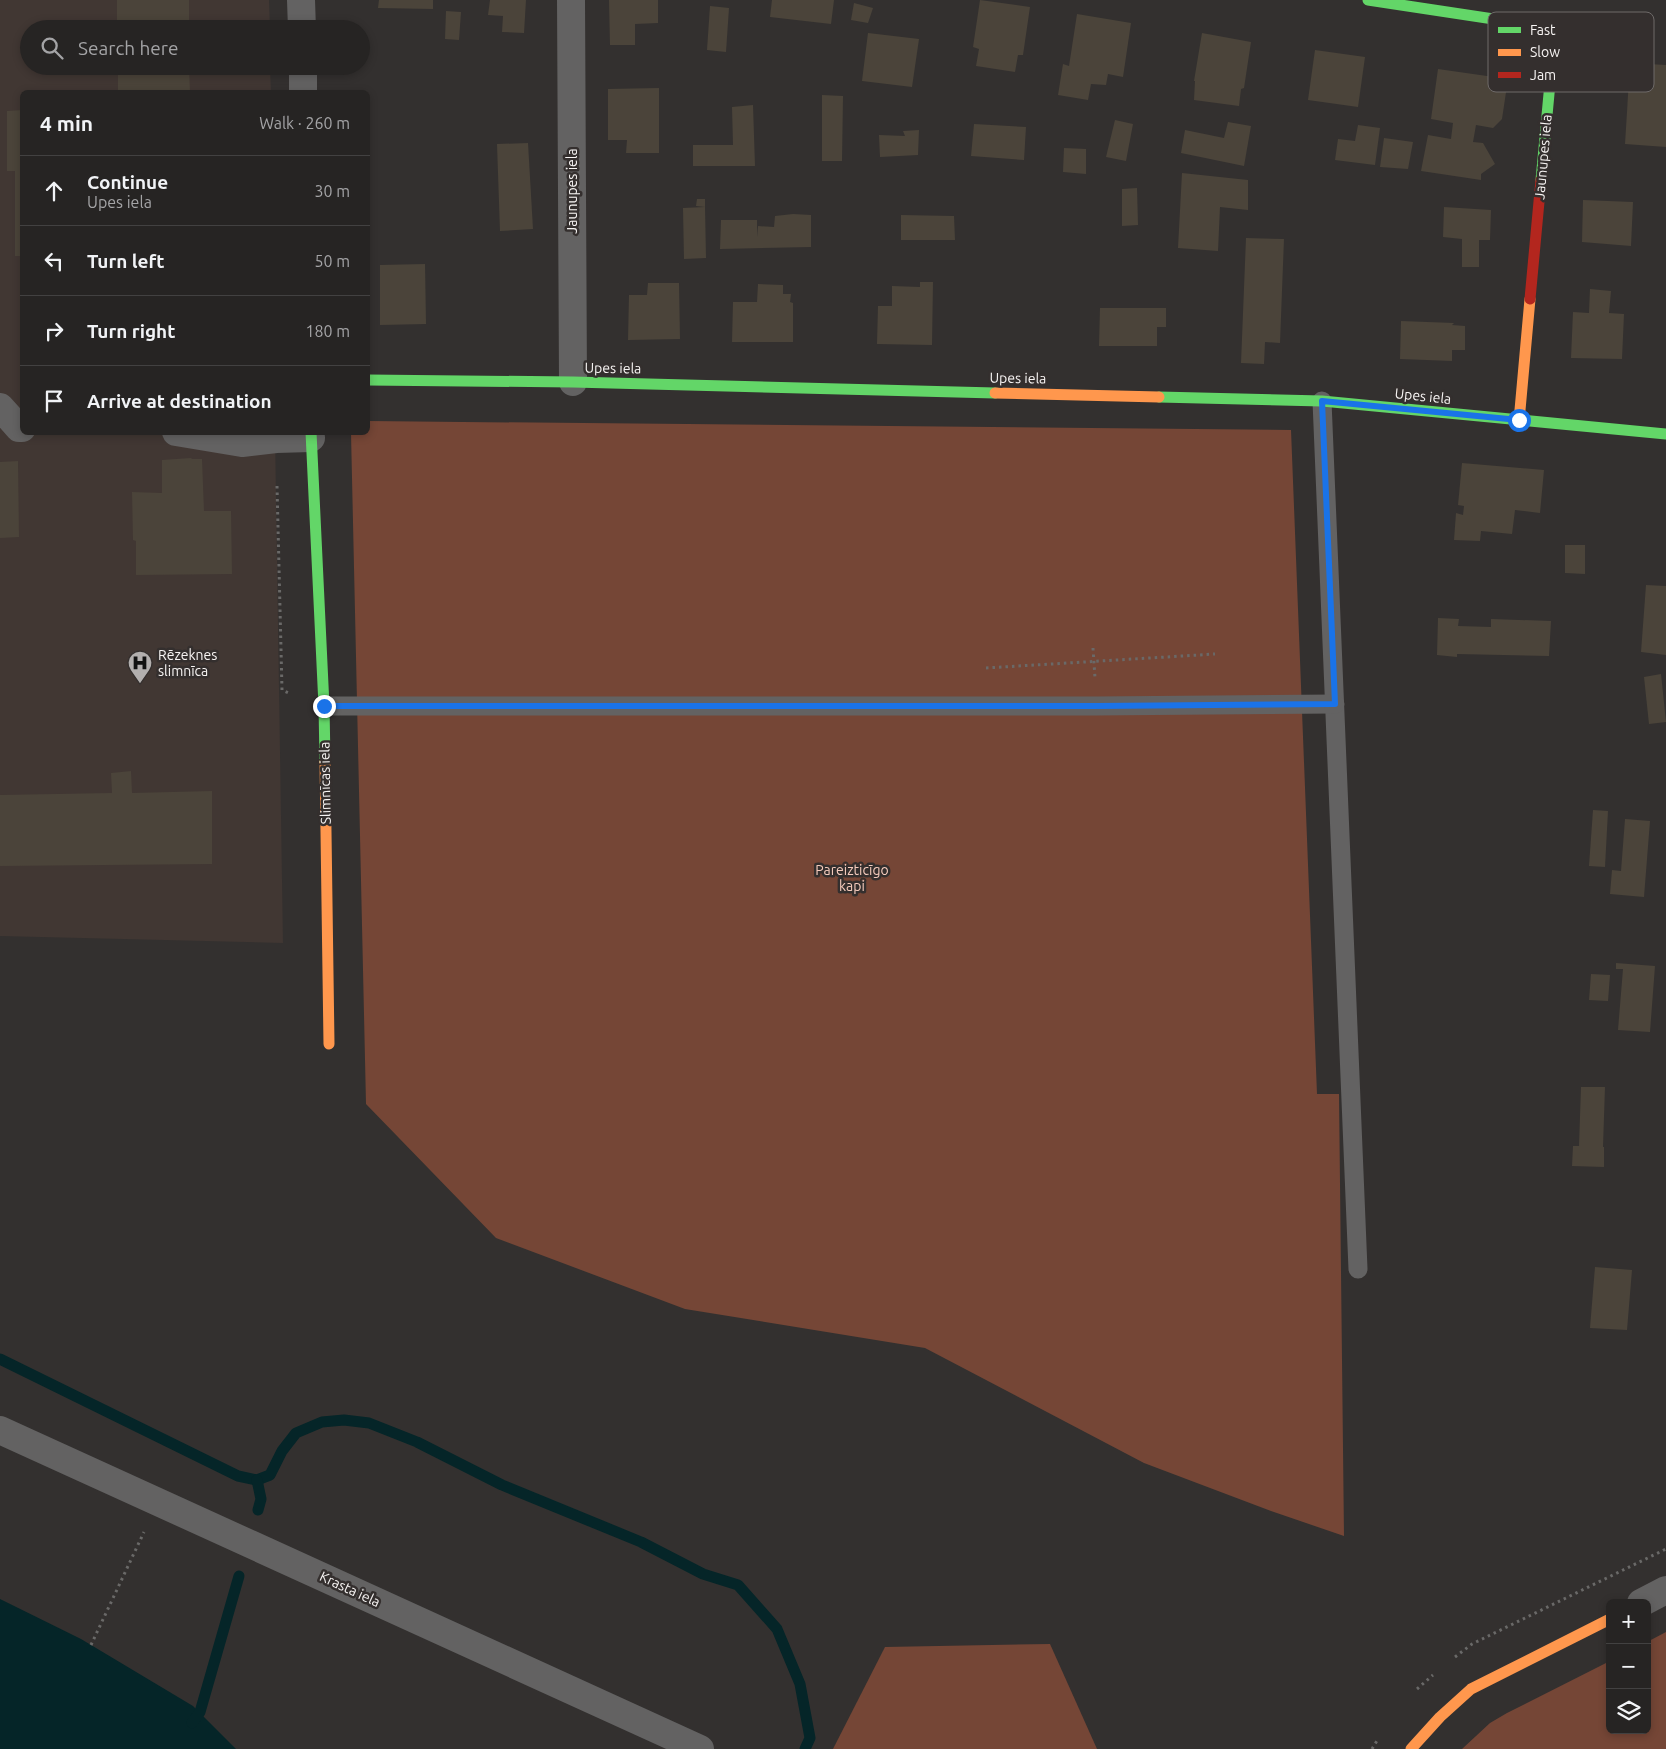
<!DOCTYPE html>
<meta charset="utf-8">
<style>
:root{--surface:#262423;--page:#323030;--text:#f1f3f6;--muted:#a4a4a6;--line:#424141}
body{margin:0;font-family:Ubuntu,sans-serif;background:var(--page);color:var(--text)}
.controls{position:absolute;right:15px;bottom:15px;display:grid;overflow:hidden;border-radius:8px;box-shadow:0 2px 8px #0003}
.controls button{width:45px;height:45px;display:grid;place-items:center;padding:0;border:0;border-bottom:1px solid var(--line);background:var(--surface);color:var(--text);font:25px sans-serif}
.stop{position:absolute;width:15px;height:15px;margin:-11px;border:4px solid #1a73e8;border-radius:50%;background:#fff}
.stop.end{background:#1a73e8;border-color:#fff;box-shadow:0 1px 5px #0008}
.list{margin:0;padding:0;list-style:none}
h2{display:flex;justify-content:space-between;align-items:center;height:65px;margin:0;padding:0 20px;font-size:21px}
h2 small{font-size:16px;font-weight:400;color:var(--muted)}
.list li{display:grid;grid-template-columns:32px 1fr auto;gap:15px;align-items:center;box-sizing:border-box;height:70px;padding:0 20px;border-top:1px solid var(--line)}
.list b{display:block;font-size:19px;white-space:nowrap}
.list p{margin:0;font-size:16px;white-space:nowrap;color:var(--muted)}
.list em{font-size:16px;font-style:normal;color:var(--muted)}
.icon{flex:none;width:28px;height:28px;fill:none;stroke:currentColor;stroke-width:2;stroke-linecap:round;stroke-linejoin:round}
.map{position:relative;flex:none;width:1666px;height:1749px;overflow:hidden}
.search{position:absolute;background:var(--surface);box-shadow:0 2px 8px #0003;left:20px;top:20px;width:350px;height:55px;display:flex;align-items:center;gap:12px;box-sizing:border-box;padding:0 18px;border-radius:28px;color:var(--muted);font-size:19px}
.panel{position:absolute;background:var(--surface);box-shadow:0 2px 8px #0003;left:20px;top:90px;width:350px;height:345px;border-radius:8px}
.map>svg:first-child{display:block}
.built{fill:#413733}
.green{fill:#754636}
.water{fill:#052528}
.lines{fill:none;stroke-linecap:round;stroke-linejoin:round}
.stream{stroke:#052528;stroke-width:11}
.building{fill:#4b443a}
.path{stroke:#6a6968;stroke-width:3;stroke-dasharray:2.5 4;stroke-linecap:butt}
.lane{stroke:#636262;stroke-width:19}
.street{stroke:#636262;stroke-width:28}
.fast{stroke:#63d668;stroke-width:11}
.slow{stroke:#ff974d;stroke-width:11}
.jam{stroke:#b3261e;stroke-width:11}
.route{stroke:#1a73e8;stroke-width:6}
.labels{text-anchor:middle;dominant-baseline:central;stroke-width:5;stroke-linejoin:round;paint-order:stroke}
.street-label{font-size:14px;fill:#f7f4f3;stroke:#342f2e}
.poi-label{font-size:14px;fill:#f7f4f3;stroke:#342f2e;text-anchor:start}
.park-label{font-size:14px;fill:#f6ccbd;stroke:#342f2e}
.key{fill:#342f2e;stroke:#6e6a69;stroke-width:1}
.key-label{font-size:14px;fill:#f7f4f3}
</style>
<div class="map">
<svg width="1666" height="1749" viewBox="0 0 1666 1749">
<rect width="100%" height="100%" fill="#33302f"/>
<path class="built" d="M0,0h269l1,29h-241v37h241l1,26h-249v340l253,1 8,510 -283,-7z"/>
<g class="green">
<path d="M368,421l923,9 26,664h22l5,442 -73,-25 -127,-48 -219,-115 -240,-39 -189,-71 -130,-134 -15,-671 17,-1z"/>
<path d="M1666,1632v117h-204l28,-26 17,-10 103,-52v69h37v-88z"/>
<path d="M1050,1644l47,105h-264l52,-102z"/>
</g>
<path class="water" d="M0,1599l81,40 112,67 43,43h-236z"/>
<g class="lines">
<g class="stream">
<path d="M0,1359l238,117 19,4 13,-5 12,-24 14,-18 26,-11 22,-2 25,3 48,19 85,43 139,57 62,32 35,11 39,44 23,55 10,54 -5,11"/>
<path d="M257,1480l4,19 -3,11"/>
<path d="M192,1723l8,-11 39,-136"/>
</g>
</g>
<g class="building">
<rect x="117" y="0" width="72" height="29"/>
<path d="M379,0h54v9l-55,-1z"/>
<path d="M490,0h36l-2,33 -22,-1 1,-16 -15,-1z"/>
<path d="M609,0h49v23l-23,1v21h-25z"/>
<path d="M772,0h62l-3,24 -61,-7z"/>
<path d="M980,0l50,7 -7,48h-5l-3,17 -39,-6 3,-17 -6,-2z"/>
<path d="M854,3l19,5 -5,15 -17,-3z"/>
<path d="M710,6l19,2 -3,44 -19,-2z"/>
<path d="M446,11l15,1 -2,28 -14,-1z"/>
<path d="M1077,14l54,9 -8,54 -15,-3 -2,11 -15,-1 -3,16 -30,-5 5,-31 6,2z"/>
<path d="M868,33l51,6 -7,48 -50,-6z"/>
<path d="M1202,33l49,9 -7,46 -3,1 -2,17 -45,-6 1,-19h-1z"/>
<path d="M1315,50l50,7 -7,50 -50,-7z"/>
<path d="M1630,63l36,2v82l-41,-3z"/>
<path d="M118,66h71l1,26h-72z"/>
<path d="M1438,69l70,10 -6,40 -9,9 -17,-3 -3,17 10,1 12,21 -14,10v6l-60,-9 7,-36 23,4 2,-16 -22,-4z"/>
<path d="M659,88v65h-33l1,-13h-19v-51z"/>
<path d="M822,95l21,1 -1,65h-20z"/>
<path d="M753,105l2,61h-62v-21h40l-1,-38z"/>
<path d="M22,110v146h-7v-85h-8v-60z"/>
<path d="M1115,120l18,4 -7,37 -20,-4z"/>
<path d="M1228,122l23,4 -7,40 -63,-13 4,-23 39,8z"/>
<path d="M974,124l52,3 -2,33 -53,-4z"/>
<path d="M1358,125l22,3 -5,37 -40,-5 3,-21 17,2z"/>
<path d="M919,130l-1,25 -38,2 -1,-22 26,1 -2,-5z"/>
<path d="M1384,138l29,4 -5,27 -28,-2z"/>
<path d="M528,143l5,86 -33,2 -3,-87z"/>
<path d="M1064,148l22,1v25l-23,-2z"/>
<path d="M1182,173l66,7v30l-28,-3 -2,44 -40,-3z"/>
<path d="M1137,188l1,37 -16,1v-37z"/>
<path d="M697,199h8v8l-9,-1z"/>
<path d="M1583,200l50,2 -2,44 -49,-4z"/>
<path d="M705,207l1,51 -22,1 -1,-51z"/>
<path d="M1444,207l47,3 -1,30h-11v27h-17v-28l-19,-2z"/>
<path d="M793,214l18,1v32l-91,2 1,-29h36v17l1,-11 16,1 1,-11z"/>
<path d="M901,215l53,1 1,24h-54z"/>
<path d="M1246,238l38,1 -4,104 -15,-1 -1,22 -23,-1z"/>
<path d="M425,264l1,60 -46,1v-60z"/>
<path d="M920,282h13l-1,63 -55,-1 1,-38h14v-20l28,1z"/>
<path d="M648,283h31l1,56 -52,1 1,-45h18z"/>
<path d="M758,284l25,1v9h8l-1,8 3,1v39h-61l1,-40h24z"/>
<path d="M1590,289l21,2 -2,22 15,1 -2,45 -51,-1 2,-46 16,1z"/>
<path d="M1100,308h66v19h-9v19h-58z"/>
<path d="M1401,321l53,2 -2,2 13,1v24h-13v11l-52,-2z"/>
<path d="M191,458l1,1h10l2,52h27l1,63 -96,1v-34l-3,-1 -1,-48 30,1v-33z"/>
<path d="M18,461l1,76 -19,1v-76z"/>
<path d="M1462,463l82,7 -4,43 -25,-3 -3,24 -31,-3 -1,10 -26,-1 2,-27 7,2 1,-9 -6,-1z"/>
<path d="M1565,545h20v29l-20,-1z"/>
<path d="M1646,585l20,1v69l-25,-3z"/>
<path d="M1438,618l21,1 -1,7 33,1v-8l60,2 -2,35 -92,-2v3l-20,-2z"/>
<path d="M1661,674l5,48 -17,2 -5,-47z"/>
<path d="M131,771l1,22 80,-2v73l-212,2v-71l112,-2 -1,-20z"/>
<path d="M1593,810l15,1 -3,56 -16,-1z"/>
<path d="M1625,819l25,2 -6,76 -34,-3 2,-24 9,1z"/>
<path d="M1616,963l39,3 -5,66 -32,-2 5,-61h-7z"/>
<path d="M1591,974l19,1 -2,26 -19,-1z"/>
<path d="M1581,1087h24l-2,60h1v20l-32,-1 1,-20h6z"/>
<path d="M1595,1267l37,3 -5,60 -37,-2z"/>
</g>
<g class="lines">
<g class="path">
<path d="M277,486l5,204 9,4"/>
<path d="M1093,648l2,30"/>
<path d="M986,668l229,-14"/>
<path d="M91,1645l53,-113"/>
<path d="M1455,1657l17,-13 194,-95"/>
<path d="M1417,1689l16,-14"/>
<path d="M1372,1749l6,-10"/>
</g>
<g class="lane">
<path d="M1322,401l36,868"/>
<path d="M324,706h772l239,-2"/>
</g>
<g class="street">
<path d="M301,0l1,29"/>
<path d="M571,0l2,382"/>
<path d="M303,66v26"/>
<path d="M0,407l19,21h3"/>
<path d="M176,432l66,11 34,-4 35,-1"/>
<path d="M0,1430l700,319"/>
<path d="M1641,1603l25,-13"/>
</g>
<g class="fast">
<path d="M1368,0l132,20 26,12 19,24 5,27 -9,97"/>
<path d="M368,380l205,2 422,11"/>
<path d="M1159,397l163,4 344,33"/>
<path d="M311,432l13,274 1,55"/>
</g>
<g class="slow">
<path d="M995,393l164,4"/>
<path d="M1519,421l11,-122"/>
<path d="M325,761l4,283"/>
<path d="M1411,1749l29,-32 31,-28 139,-70"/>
</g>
<path class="jam" d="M1530,299l11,-119"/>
</g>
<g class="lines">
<path class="route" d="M324,706h772l239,-2 -13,-303 197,19"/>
</g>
<defs>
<symbol id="hospital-pin" viewBox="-11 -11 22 30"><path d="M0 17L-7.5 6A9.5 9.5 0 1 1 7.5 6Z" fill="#b2afae" stroke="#342f2e"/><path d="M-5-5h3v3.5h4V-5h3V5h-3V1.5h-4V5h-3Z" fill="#111"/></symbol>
</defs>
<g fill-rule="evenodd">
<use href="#hospital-pin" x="126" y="649" width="28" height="38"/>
</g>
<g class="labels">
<g class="street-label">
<text transform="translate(1543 157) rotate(-85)">Jaunupes iela</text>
<text transform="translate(572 191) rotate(-90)">Jaunupes iela</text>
<text transform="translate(613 368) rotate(1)">Upes iela</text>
<text transform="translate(1018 378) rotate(1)">Upes iela</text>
<text transform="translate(1423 396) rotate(6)">Upes iela</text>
<text transform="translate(325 783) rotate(-91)">Slimnīcas iela</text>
<text transform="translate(350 1589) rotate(25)">Krasta iela</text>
</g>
<g class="poi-label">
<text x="158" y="655">Rēzeknes<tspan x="158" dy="16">slimnīca</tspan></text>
</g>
<g class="park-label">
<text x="852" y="870">Pareizticīgo<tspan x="852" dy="16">kapi</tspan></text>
</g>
</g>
<rect x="1488" y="12" width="166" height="80" rx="8" class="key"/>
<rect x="1498" y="27" width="23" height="6" fill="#63d668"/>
<rect x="1498" y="49" width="23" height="7" fill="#ff974d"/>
<rect x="1498" y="72" width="23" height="6" fill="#b3261e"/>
<g class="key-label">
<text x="1530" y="35">Fast</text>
<text x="1530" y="57">Slow</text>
<text x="1530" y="80">Jam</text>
</g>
</svg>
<div class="controls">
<button>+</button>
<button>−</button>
<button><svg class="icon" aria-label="layers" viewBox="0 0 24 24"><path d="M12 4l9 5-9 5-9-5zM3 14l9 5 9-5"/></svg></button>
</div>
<div class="stop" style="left:1519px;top:420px"></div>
<div class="stop end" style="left:324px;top:706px"></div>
<div class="search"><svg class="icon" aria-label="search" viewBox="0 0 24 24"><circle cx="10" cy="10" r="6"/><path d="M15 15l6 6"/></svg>Search here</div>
<section class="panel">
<h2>4 min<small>Walk · 260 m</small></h2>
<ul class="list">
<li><svg class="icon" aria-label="ahead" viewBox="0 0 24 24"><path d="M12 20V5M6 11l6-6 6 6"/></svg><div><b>Continue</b><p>Upes iela</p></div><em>30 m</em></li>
<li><svg class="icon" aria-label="left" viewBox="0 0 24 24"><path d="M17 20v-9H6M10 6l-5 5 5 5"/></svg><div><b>Turn left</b></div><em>50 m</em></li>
<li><svg class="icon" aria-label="right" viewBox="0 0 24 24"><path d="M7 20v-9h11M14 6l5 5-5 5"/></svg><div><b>Turn right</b></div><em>180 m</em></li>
<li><svg class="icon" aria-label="arrive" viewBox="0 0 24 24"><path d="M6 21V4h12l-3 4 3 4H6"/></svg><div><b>Arrive at destination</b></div></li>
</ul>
</section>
</div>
